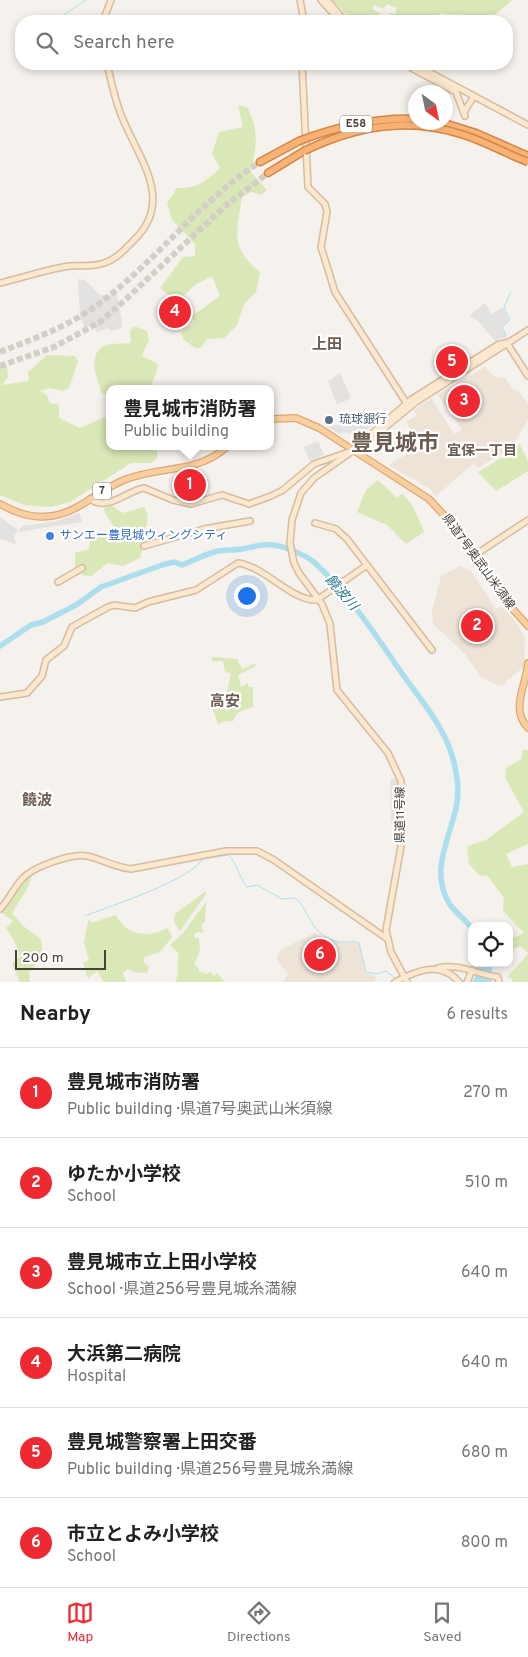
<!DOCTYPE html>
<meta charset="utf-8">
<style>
:root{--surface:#fff;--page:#f6f6f6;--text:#222;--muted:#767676;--line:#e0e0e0;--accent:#ef2931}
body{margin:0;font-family:Overpass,"Noto Sans JP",sans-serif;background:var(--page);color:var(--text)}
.controls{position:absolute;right:15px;bottom:15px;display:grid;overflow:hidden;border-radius:10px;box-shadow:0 2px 8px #0003}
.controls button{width:45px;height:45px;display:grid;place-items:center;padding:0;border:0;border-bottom:1px solid var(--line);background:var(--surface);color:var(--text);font:25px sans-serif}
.compass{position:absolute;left:408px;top:85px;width:45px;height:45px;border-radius:50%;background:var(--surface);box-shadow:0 2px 8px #0003;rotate:147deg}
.scale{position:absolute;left:15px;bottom:12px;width:91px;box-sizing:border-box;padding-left:5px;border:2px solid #49403a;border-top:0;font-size:14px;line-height:18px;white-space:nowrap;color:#49403a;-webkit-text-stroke:4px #fff;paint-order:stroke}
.you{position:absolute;left:246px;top:595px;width:18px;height:18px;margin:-12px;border:4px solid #fff;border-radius:50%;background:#1a73e8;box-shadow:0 0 0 8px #1a73e833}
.badge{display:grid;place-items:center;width:32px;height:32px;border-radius:50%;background:var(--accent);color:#fff;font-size:16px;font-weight:700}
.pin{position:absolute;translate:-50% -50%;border:2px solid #fff;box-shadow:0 1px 5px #0006}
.popup{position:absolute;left:106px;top:385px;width:168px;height:65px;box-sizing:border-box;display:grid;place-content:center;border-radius:10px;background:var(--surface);filter:drop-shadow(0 1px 4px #0005);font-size:16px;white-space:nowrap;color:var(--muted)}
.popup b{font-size:19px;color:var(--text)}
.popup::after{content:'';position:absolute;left:50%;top:100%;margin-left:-10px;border:10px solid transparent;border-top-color:var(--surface)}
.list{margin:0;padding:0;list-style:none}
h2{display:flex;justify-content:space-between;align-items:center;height:65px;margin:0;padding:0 20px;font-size:21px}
h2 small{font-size:16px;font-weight:400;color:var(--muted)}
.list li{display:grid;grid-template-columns:32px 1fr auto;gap:15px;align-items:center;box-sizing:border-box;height:90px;padding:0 20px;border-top:1px solid var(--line)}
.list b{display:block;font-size:19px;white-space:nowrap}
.list p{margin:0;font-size:16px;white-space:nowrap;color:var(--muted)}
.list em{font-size:16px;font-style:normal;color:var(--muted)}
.icon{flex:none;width:28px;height:28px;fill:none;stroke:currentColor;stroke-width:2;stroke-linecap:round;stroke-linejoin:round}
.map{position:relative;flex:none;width:528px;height:982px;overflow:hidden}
.search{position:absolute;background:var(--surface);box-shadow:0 2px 8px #0003;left:15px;right:15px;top:15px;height:55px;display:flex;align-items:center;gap:12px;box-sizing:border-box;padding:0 18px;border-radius:20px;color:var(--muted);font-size:19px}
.sheet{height:605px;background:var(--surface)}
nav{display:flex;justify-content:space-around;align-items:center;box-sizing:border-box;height:70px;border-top:1px solid var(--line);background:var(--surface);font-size:14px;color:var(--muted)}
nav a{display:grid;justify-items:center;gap:2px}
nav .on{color:var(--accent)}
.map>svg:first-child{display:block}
.education{fill:#ede3d7}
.green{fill:#dae7b7}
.parking{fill:#e4e2e0}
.water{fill:#acdfee}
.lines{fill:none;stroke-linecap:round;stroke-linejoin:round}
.stream{stroke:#acdfee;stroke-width:1}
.river{stroke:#acdfee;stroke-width:5.5}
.highway-tunnel{stroke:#d3cec8;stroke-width:6;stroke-dasharray:6 3;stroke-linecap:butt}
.secondary-casing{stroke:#d5bda0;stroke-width:8}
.primary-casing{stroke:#dfa870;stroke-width:8}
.highway-casing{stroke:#d68545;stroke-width:9}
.secondary{stroke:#fce8cf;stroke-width:5}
.primary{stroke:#f9cfa1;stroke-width:5.5}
.highway{stroke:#f6b375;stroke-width:6}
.highway-bridge-casing{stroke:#d68545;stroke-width:9;stroke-linecap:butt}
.highway-bridge{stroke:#f6b375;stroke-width:6}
.service-dot{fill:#5c6f8a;stroke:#fff;stroke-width:2}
.shop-dot{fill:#3f7fe0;stroke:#fff;stroke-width:2}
.labels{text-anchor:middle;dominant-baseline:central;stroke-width:4.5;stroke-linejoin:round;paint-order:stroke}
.shield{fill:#fff;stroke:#807975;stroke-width:1}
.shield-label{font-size:11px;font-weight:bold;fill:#49403a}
.service-label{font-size:12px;fill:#4e5e75;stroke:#fff;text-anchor:start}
.shop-label{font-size:12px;fill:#366cbe;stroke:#fff;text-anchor:start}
.street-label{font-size:12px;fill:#49403a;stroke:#fff}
.neighbourhood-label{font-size:14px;font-weight:bold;fill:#6c5c51;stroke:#fff}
.water-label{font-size:14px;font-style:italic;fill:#2f7b91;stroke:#fff}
.quarter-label{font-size:15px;font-weight:bold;fill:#6c5c51;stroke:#fff}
.town-label{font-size:22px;font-weight:bold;fill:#6c5c51;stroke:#fff}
</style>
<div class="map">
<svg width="528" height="982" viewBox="0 0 528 982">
<rect width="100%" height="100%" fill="#f5f1ec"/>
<g class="education">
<path d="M485,367l10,10 10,1 9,12 6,2 8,13v15l-17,28 -33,20 -4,-5 -38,33 -6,-7 -41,-24 32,-20 -15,-23 10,-6 -2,-6 17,-12 23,36 8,-4 -25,-36z"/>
<path d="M460,566l11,5 25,38 6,-3 15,18 8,14 -1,29 -17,13 -1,4 -7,2 -17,-8 -18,-25 -31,-29 -1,-12 9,-36z"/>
<path d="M315,933l6,4 19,6h17l3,4 5,26 11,3 -1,6h-92l5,-8 -11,-15 2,-7 3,-3z"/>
</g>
<g class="green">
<path d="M332,0h180l-19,17v4h-17l-14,-7 -3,3 -18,-4 -5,8h-33l-14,-3 1,-5 5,1 2,-6 -10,-4 -4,5 -9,-4 -1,4 8,5 -2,2 4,5 -19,-3v3h-11z"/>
<path d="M238,105l9,2c13,24 9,39 4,65l16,18 -6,5 -10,-3 -9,5c-5,35 -13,50 18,75l-4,20 -12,12 -7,21 -13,13 -17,1 -6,9h-6l-12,-9 -2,-7 13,-9 -2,-7 28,-20 -8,-20 -17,9 -13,12 -9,1 -13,-10 23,-31 12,-1v-12l-23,-24 -5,-17 10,-15c19,1 30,-7 43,-20l-8,-14 7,-22 24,-5z"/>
<path d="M134,326l13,5 2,9 -7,16 16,8c0,9 -7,16 -6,25h-42v8l-8,-4c-5,-14 -16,-40 4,-48 7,-2 18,-1 25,-2l-1,-12z"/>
<path d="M47,355l28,1 3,5 -9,27 -7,3 -12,-3 -10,3 7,4 3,8 9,2v13l21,10 30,-13v-3v34h44l3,3v9l-6,5h-20l-61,39 -19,5 -26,-2 -25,-10v-133l7,5 1,10 -6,8 27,-4 -1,-9z"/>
<path d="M519,443l9,18v10l-32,20 -18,-19 38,-23z"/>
<path d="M378,480l19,18 5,-4c12,9 16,25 22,38l-18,12 -19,-19 -30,-13 9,-22z"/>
<path d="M112,506l11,7 21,-6c7,11 3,18 -3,28l3,7 -4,16 -17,8 -15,-3 -17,13 -8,-1 -8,-7v-15l14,-4 1,-10 24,-12 -9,-14 -1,-5z"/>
<path d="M212,657l25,2 5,10 14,-6 -2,4 -16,8 3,12 7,-4 1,4h4v20l-16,6 -4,8 -10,1 -5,2 -7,-20 7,-5 1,-4h5l3,-3 4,-19 -6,-1 -2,-11h-11z"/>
<path d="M523,750h5v94l-22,10 6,13 16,-3v89l-8,-7 -11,5v-11l15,-7 -21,-22 1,-13 -17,-23 -7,1 -11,-12 -2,-18 19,-6 38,-28 -19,-35 1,-9 15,-9z"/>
<path d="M32,876l-6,15 -14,22 11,13 17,12c5,13 -1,24 -11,34l1,10h-10l-8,-18 8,-8c-2,-10 -8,-19 -14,-28l7,-7 -11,-8 1,-3 19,-28z"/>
<path d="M206,891v3l-26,37 -6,-9 1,-8z"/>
<path d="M206,902l-1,20 -4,2 3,9 -6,-1 -4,2 1,4h4l1,13 -6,14 5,3v3l7,3 5,-2 3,4 3,-3 8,9h-50c6,-10 0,-19 4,-28l-9,-9 13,-12z"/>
<path d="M116,915c11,22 33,23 52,13l4,9 -12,15 -15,5 -2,5 6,4 -2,7 -13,-1 -6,-3 -5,4 3,9h-22l-7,-11 -9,7 -5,-15 6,-3 -5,-17 4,-22 2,-2 1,4z"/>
<path d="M528,954v28h-15l-2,-4 -4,-1z"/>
</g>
<g class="parking">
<path d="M78,279l7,1 15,15h17l5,25 -1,9 -11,2 -1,-3 -12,4 -4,-8 -8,4 -5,-12z"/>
<path d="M485,303l7,11 11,-7 6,14 -7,6 5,11 -3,2 -2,-3 -7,4 -17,-20 -9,-5z"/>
<path d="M340,373l11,25 -14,7 -9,-24z"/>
<path d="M372,413l5,8 -17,15 -16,-4 -4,2 -13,-7 31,-7z"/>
<path d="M318,441l6,14 -14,6 -7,-14z"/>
<path d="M79,513l3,9 -64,10 4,-6 35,-5z"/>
<path d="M0,517l18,13 -4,6 2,8 -16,-5z"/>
<path d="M390,779h7l1,44h-7z"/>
</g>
<path class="water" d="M476,963l16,1v18h-20l4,-7z"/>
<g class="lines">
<g class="stream">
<path d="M55,21l31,-21"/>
<path d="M506,335l-4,-8 8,-7 -6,-13 7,-15"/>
<path d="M85,916c30,-12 101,-34 118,-57l25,-4c10,9 10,21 19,32l10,-2 25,14 12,-1 6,4c12,19 15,35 39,40 7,1 13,-2 20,1l7,29 11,2 9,-3 9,7"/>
</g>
<path class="river" d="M0,646l31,-21 12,-3 33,-17 25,-18 61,-22 12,-3 8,3c12,-5 22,-10 35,-14 10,-2 20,0 30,-3 14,-3 22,-5 36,-1 10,4 23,8 31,15 34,31 61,72 87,110 21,30 47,58 54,95 3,13 4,28 1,41 -7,32 -26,63 -7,95 6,10 17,16 23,26"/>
<g class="highway-tunnel">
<path d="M0,352c33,-13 67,-25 96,-46 59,-43 102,-104 164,-144"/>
<path d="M0,366l54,-19 46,-25 25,-22 99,-93 44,-34"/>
</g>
<defs>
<g id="secondary">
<path d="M300,0l4,21"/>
<path d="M321,0l19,21"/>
<path d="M327,0l18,21"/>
<path d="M103,21l8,-21"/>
<path d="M319,21h6"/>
<path d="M302,64l6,123 17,17 2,8 -6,35 14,45 72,112"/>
<path d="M393,64l13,1 50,27 9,24"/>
<path d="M414,64l114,61"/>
<path d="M464,112l10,-16"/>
<path d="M0,283c21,-5 42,-12 63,-16 13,-3 28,1 41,-4 13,-4 21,-14 30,-23 43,-41 1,-86 -14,-128 -6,-16 -9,-32 -13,-48"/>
<path d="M507,343l21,33"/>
<path d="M90,499c18,13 36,-8 54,-11l29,12 18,4 31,-9 27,9 22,-8 12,-6 31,-26 46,-16 56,-46 112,-72"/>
<path d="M315,523l21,6 11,10 85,111"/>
<path d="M144,546l60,-17 46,-8"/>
<path d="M475,555l53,-35"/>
<path d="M58,582l24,-14"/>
<path d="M0,697l27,-4 15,-17 4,-16 18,-14 8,-19 36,-20 6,-2 21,3 13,-6 48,-12 42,-27c28,4 53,38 79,37l50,-35"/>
<path d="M0,909c9,-9 14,-22 23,-31 10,-11 49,-25 64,-22 15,3 27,11 44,13l95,-18h31l17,9 112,78"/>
<path d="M438,968c21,-5 39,6 60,9l1,5"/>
<path d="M395,982c21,-11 45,-22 64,0"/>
<path d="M407,982l-16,-30 -5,-22 15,-84v-65l-13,-28 -51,-63 -7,-66 -8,-20 -23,-31 -5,-10 -4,-20 2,-23 9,-27 13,-15 33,-23 65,-56 87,-55 8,-1"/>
<path d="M467,982l5,-12"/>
</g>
<g id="primary">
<path d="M270,419l26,-1 23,10 110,71 27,29 53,77 19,21"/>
<path d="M0,504c17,9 32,15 51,12 27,-3 48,-26 73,-36 37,-15 72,-5 104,-34"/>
<path d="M528,663c-2,23 -18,46 0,65"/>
</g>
<g id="highway">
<path d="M441,122l35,11 52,23"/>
<path d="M260,162l39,-21"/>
<path d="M268,173l36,-22"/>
</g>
</defs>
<use href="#secondary" class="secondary-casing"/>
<use href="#primary" class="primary-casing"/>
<use href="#highway" class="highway-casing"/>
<use href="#secondary" class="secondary"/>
<use href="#primary" class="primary"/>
<use href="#highway" class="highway"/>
<defs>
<g id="highway-bridge">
<path d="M299,141c37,-14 77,-24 117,-22"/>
<path d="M304,151c51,-25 105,-35 160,-16 22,7 43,19 64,27"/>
</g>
</defs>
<use href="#highway-bridge" class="highway-bridge-casing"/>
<use href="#highway-bridge" class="highway-bridge"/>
</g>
<circle class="service-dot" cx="329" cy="420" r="5"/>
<circle class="shop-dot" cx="50" cy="536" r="5"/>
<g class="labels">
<g class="shield">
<rect x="340" y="115.5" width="32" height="17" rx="4"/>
<rect x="93" y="482.5" width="18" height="17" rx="4"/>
</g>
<g class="shield-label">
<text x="356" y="124">E58</text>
<text x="102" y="491">7</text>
</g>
<g class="service-label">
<text x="339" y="420">琉球銀行</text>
</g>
<g class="shop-label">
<text x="60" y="536">サンエー豊見城ウィングシティ</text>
</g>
<g class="street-label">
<text transform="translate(478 562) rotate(54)">県道7号奥武山米須線</text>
<text transform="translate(401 815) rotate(-90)">県道11号線</text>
</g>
<g class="neighbourhood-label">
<text x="482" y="451">宜保一丁目</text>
</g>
<g class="water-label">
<text transform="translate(341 593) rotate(49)">饒波川</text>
</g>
<g class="quarter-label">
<text x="327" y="345">上田</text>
<text x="225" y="702">高安</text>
<text x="37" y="801">饒波</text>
</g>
<g class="town-label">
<text x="395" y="444">豊見城市</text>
</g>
</g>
</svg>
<div class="controls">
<button><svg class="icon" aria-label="locate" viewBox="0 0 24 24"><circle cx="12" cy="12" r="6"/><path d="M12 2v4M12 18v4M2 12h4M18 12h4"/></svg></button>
</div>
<svg class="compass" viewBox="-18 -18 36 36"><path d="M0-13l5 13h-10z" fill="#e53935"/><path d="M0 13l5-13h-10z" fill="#767676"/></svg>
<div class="scale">200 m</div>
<div class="you"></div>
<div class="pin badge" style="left:190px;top:485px">1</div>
<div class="popup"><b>豊見城市消防署</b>Public building</div>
<div class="pin badge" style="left:477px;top:626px">2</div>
<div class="pin badge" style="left:464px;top:401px">3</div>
<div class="pin badge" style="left:175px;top:312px">4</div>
<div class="pin badge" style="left:452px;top:362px">5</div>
<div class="pin badge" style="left:320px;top:955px">6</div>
<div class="search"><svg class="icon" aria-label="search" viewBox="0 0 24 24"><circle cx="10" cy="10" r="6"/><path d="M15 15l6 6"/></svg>Search here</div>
</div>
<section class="sheet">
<h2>Nearby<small>6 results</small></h2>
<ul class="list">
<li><span class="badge">1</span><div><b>豊見城市消防署</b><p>Public building · 県道7号奥武山米須線</p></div><em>270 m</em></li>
<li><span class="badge">2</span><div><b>ゆたか小学校</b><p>School</p></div><em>510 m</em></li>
<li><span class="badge">3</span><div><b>豊見城市立上田小学校</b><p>School · 県道256号豊見城糸満線</p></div><em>640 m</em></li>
<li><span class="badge">4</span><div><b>大浜第二病院</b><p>Hospital</p></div><em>640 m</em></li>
<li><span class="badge">5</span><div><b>豊見城警察署上田交番</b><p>Public building · 県道256号豊見城糸満線</p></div><em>680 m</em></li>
<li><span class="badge">6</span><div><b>市立とよみ小学校</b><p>School</p></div><em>800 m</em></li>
</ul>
</section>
<nav>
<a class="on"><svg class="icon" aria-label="map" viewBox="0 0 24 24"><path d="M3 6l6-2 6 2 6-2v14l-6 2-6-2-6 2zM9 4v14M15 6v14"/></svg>Map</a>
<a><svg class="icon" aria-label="directions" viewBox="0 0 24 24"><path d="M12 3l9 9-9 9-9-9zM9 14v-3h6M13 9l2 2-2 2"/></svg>Directions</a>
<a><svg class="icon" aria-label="saved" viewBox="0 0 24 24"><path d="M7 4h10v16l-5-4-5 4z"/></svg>Saved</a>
</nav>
